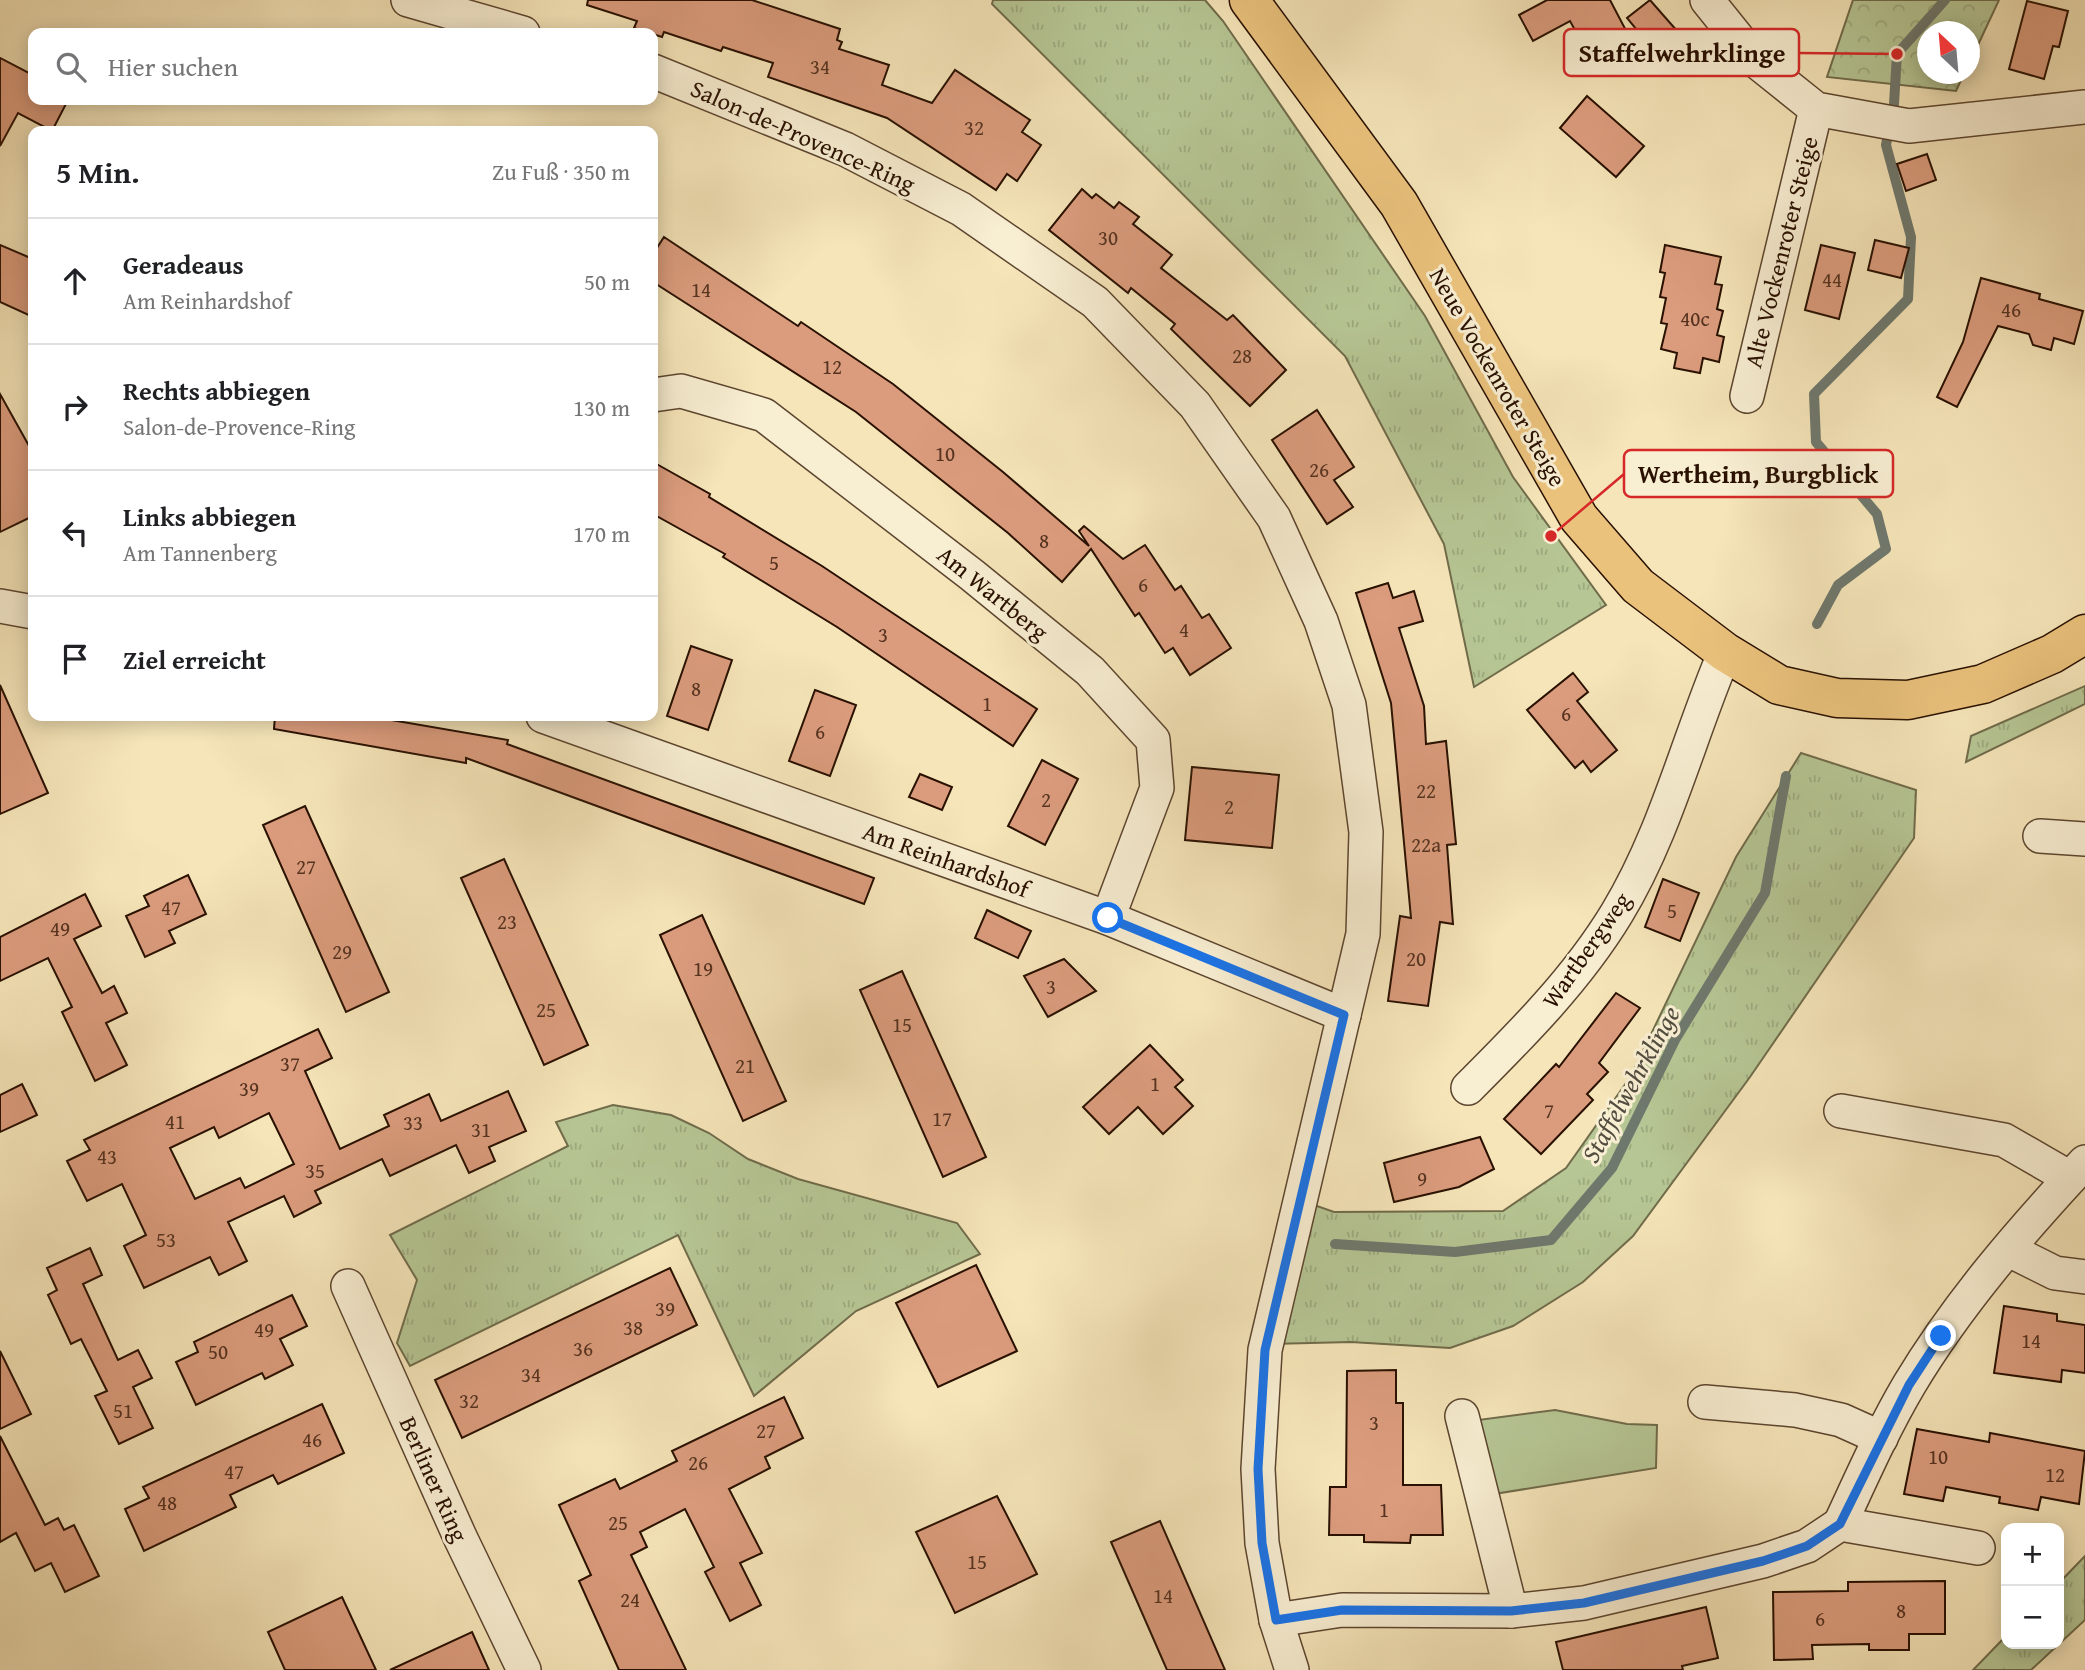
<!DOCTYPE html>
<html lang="de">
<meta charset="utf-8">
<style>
:root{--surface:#fff;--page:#f6f6f6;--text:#202124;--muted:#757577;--line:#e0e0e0}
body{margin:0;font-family:"Gentium Book Plus",serif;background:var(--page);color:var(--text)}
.controls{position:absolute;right:21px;bottom:21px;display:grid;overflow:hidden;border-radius:14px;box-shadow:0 4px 18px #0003}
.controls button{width:63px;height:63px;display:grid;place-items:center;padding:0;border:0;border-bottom:2px solid var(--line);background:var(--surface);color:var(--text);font:35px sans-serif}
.compass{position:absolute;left:1917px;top:21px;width:63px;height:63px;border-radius:50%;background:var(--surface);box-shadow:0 4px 18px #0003;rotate:334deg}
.stop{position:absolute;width:21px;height:21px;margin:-16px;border:5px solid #1a73e8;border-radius:50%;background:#fff}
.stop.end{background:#1a73e8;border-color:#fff;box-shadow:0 2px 7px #0008}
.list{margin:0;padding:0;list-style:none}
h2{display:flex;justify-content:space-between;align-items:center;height:91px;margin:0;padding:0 28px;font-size:30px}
h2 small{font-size:23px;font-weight:400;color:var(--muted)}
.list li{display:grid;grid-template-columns:46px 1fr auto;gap:21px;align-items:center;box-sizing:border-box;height:126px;padding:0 28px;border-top:2px solid var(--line)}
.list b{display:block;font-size:26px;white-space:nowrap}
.list p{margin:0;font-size:23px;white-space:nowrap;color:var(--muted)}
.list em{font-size:23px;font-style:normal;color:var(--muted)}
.icon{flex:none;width:38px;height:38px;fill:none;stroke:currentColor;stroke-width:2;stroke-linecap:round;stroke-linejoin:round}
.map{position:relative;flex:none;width:2085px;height:1670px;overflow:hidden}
.search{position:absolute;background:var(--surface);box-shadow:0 4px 18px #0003;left:28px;top:28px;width:630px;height:77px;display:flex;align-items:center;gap:18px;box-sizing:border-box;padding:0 24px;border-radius:14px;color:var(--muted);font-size:26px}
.panel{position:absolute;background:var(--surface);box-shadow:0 4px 18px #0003;left:28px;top:126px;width:630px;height:595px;border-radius:14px}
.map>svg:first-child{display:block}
.grass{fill:url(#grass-tufts);stroke:#706b4a;stroke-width:2}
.forest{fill:url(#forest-crowns);stroke:#706b4a;stroke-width:2}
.green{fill:#b6c694;stroke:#706b4a;stroke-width:2}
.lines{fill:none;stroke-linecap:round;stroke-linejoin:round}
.stream{stroke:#6f786d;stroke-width:10}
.building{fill:#db9c7d;stroke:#291001;stroke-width:2;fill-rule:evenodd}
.minor-casing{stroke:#5c452f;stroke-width:36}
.major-casing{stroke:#291001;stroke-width:41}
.minor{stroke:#f8eed2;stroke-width:33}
.major{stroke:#eac27c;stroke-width:38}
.route{stroke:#1a73e8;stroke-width:9}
.labels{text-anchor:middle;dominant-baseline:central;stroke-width:6;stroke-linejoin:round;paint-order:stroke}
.number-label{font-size:21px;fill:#563320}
.street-label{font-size:24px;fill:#291001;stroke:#f8eed2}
.water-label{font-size:26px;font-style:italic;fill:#524d40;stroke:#f8eed2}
.leader{fill:none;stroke:#d62828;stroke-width:2.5}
.callout-dot{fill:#d62828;stroke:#f8eed2;stroke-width:2.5}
.callout{fill:#f8eed2;stroke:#d62828;stroke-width:2.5}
.callout-label{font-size:26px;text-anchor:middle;font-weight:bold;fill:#291001}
</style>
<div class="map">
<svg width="2085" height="1670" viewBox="0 0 2085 1670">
<defs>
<pattern id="grass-tufts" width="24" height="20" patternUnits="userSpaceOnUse" patternTransform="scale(1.75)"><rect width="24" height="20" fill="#b6c694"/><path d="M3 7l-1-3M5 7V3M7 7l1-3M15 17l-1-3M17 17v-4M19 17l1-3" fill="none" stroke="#9ca97e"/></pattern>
<pattern id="forest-crowns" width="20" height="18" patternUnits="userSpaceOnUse" patternTransform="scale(1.75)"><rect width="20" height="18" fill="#b6c694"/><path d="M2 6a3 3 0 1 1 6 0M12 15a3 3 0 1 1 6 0" fill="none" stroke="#9ca97e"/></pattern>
</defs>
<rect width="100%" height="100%" fill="#f5e5b9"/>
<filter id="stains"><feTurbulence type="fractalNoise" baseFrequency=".00286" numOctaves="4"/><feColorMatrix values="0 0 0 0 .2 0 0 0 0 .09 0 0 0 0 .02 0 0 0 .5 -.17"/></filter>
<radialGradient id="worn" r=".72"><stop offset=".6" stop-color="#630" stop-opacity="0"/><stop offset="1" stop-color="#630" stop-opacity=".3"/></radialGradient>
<g class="grass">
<path d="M993,0h212l18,21 202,295 88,161 93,128 -132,82 -30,-143 -99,-188 -353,-352z"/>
<path d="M2085,686v18l-119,58 5,-26z"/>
<path d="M1801,753l115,37 -2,48 -164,239 -117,159 -50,46 -70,44 -63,22 -99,-6 -85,2 34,-144 34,12 169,-1 63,-43 65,-92 105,-219z"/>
<path d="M613,1105l58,10 38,18 39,26 50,20 159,44 23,31 -124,57 -102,85 -76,-161 -268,131 -13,-23 20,-63 -27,-45 178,-89 -12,-24z"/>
<path d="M2085,1556v64l-54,50h-58l33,-34v8h53v-61z"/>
</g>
<path class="forest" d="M1853,0h146l-29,62 -1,-30h-42v42h37l-8,17 -129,-14z"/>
<path class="green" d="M1555,1410l72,14 30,1 -1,43 -162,26 -16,-74z"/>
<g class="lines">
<g class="stream">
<path d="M1817,624l21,-39 48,-36 -9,-35 -61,-72 -2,-48 94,-95 3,-62 -25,-92 8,-41 3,-50 48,-54"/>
<path d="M1335,1244l120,8 96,-12 61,-72 63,-128 90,-147 21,-117"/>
</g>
</g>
<g class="building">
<path d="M588,0h164l88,29 -3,11 5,2 -3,7 50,16 -7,20 50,18 23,-33 75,50 -8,12 19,13 -24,36 -10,-7 -11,16 -109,-72 -119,-41 5,-14 -50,-16 -2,4 -57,-19 -2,5 -28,-9 3,-7 -50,-16z"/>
<path d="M1547,0h63l21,40 -39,21 -22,-40 -37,20 -14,-26z"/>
<path d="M1650,0l42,48 -24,20 -41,-50z"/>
<path d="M2027,1l41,10 -9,36 -6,-1 -9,33 -35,-10z"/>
<path d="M0,58l33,17v25h35l-16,31 -34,-18 -18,33z"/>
<path d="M1587,96l57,50 -28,31 -56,-49z"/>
<path d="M1927,154l9,26 -30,11 -9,-27z"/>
<path d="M1082,189l10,9 4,-4 18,14 5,-6 20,15 -6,7 39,31 -11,13 66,52 6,-5 53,55 -36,36 -79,-77 4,-5 -44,-36 -3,5 -79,-63z"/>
<path d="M664,237l134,89 3,-4 92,62 110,88 86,74 -10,-15 5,-5 39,33 22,-14 30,45 6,-4 21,32 7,-4 22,34 -41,27 -17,-27 -8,5 -26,-40 -4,3 -44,-67 -29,33 -54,-49 -152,-121 -203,-130v-28z"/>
<path d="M1875,240l34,8 -8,30 -33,-8z"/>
<path d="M0,245l33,14v58l-33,-15z"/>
<path d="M1665,245l56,12 -6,27 7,1 -5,24 6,2 -6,24 7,2 -5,25 -16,-4 -3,15 -26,-5 3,-15 -16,-4 6,-25 -6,-1 5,-25 -6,-1 5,-24 -5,-1z"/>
<path d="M1821,245l34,8 -16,66 -34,-9z"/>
<path d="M1981,278l59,16 -1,5 44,12 -9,33 -20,-6 -3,12 -18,-5 -4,-11 -31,-8 -41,81 -20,-10 26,-55z"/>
<path d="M0,394l33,59v63l-33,16z"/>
<path d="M1317,410l37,57 -20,13 19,27 -26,17 -55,-84z"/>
<path d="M653,462l57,32 -1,3 113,69 215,143 -24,37 -176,-119 -114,-70 2,-3 -72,-40z"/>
<path d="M1388,583l5,15 21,-7 9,30 -24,7 25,78 2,38 20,-3 10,103 -9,1 6,79 -13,-2 -12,84 -40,-5 12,-85 11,2 -20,-215 -35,-110z"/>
<path d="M691,646l41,14 -24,70 -41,-14z"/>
<path d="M1573,673l15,19 -11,9 40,49 -26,22 -8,-11 -8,7 -48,-58z"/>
<path d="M0,685l48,108 -48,21z"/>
<path d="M815,690l41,15 -26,71 -41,-15z"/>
<path d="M275,716h93l140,24 -1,4 367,134 -10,26 -398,-146v5l-192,-34z"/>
<path d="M1042,760l36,19 -33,66 -37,-19z"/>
<path d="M1192,767l87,8 -7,73 -87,-8z"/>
<path d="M920,774l32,13 -10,23 -33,-13z"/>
<path d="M305,806l84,186 -43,20 -83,-187z"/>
<path d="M504,859l84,186 -44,20 -83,-187z"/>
<path d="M188,875l18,39 -37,17 6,12 -30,14 -19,-41 23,-10 -5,-10z"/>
<path d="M1663,879l36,14 -19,48 -35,-14z"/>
<path d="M85,894l16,32 -27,13 28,54 12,-7 13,27 -21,10 21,42 -32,16 -33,-69 10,-5 -24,-49 -48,23v-44z"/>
<path d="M987,910l44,21 -13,27 -43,-20z"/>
<path d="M702,915l84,186 -43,20 -83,-186z"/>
<path d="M1064,959l32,32 -48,26 -24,-41z"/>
<path d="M902,971l84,186 -43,20 -83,-187z"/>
<path d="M1616,993l24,15 -41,55 9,9 -21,22 6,6 -52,54 -37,-35 52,-55 3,3z"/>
<path d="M318,1029l14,29 -27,13 35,78 49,-23 -5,-11 45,-21 12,27 67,-30 18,40 -37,16 6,14 -26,12 -13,-28 -66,31 -8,-17 -67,32 6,12 -27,14 -10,-21 -56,26 19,39 -28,14 -9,-18 -66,31 -20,-42 22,-11 -24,-51 -35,17 -20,-40 23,-11 -6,-10zM269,1113l25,51 -49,24 -5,-10 -45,21 -25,-51 44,-21 5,11z"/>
<path d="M1150,1045l33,35 -8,7 18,19 -30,28 -25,-27 -29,27 -26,-27z"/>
<path d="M22,1084l15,31 -37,17v-37z"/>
<path d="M1480,1137l14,32 -35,18 -65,15 -10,-39z"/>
<path d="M90,1248l12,27 -19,9 35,76 20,-10 14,28 -19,9 20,41 -34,16 -24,-48 12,-5 -26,-52 -10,5 -23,-49 9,-5 -10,-22z"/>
<path d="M976,1265l41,86 -79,36 -42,-84z"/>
<path d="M670,1268l27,57 -235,113 -27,-58z"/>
<path d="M292,1295l15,31 -27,13 13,26 -28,14 -3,-6 -66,32 -20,-43 22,-10 -4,-10z"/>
<path d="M2004,1306l53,8v7l28,4v48l-23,-3 -1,12 -67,-9z"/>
<path d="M0,1351l31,63 -31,15z"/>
<path d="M1396,1370v33h7v82h38l2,50h-32l-1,8 -46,-1v-7h-35l1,-48h16l1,-116z"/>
<path d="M784,1397l19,41 -38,19 5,11 -41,21 33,64 -22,10 21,42 -31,16 -25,-49 9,-5 -29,-58 -45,23 7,15 -16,8 55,115h-67l-40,-89 12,-6 -32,-70 56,-26 5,10 57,-28 -5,-10z"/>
<path d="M322,1404l22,49 -66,31 -5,-9 -43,20 6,12 -92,44 -19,-42 24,-11 -6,-11z"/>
<path d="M1917,1429l72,13 1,-9 95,18 -6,53 -38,-7 -3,13 -39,-7 1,-6 -54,-10 -3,14 -39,-7z"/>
<path d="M0,1436l45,89 13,-7 6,12 10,-5 25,51 -34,16 -14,-29 -16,8 -19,-38 -16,9z"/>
<path d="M997,1496l40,78 -82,39 -39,-81z"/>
<path d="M1160,1521l65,149h-58l-56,-128z"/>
<path d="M1945,1581v53h-36v16h-40v-6l-57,1 1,14 -39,1 -1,-68 75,-1v-9z"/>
<path d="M342,1597l34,73h-91l-17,-38z"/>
<path d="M1706,1607l12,51 -36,8 1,4h-120l-7,-28z"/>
<path d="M472,1632l17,38h-99z"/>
</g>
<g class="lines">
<defs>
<g id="minor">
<path d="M408,0l115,33"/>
<path d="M1707,0l49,61 60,48 93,17 176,-19"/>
<path d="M653,71l192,78 116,60 134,93 100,103 79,113 47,103 28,84 17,127 -3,102 -98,416 -7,119 4,74 14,77 16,50"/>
<path d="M653,395l28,-4 83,24 208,160 118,96 63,69 4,48 -49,130"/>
<path d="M1747,396l69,-287"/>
<path d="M0,606l33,6"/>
<path d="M543,716l565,202 236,97"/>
<path d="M2040,836l45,3"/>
<path d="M1468,1088c54,-54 109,-109 149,-175 49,-81 71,-174 108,-261"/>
<path d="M1841,1111l163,29 66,38"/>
<path d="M2009,1250l46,23 30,4"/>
<path d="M348,1286l112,251 64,133"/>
<path d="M1705,1402l90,8 46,10 40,18"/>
<path d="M1462,1416l49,195"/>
<path d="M1840,1524c22,-47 43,-95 69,-139 49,-82 112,-154 176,-223"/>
<path d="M1276,1620l66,-10 169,1 73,-8 179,-42 44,-15 33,-22 138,24"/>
</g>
<path id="major" d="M1249,0l150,204 180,314 59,68 87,66 54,33 58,13 71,2 75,-16 69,-30 33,-20"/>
</defs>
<use href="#minor" class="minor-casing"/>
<use href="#major" class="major-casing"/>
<use href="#minor" class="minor"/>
<use href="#major" class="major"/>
</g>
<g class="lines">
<path class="route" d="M1108,918l236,97 -79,335 -7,119 4,74 14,77 66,-10 169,1 73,-8 179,-42 44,-15 33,-22 69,-139 32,-49"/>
</g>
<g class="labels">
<g class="number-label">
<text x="820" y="66">34</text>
<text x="974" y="127">32</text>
<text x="1108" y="237">30</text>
<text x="1832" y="279">44</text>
<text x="701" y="289">14</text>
<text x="2011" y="309">46</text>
<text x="1695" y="318">40c</text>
<text x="1242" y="355">28</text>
<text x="832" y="366">12</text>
<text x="945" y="453">10</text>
<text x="1319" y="469">26</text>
<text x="1044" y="540">8</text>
<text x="774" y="562">5</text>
<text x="1143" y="584">6</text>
<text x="1184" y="629">4</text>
<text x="883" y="634">3</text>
<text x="696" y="688">8</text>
<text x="987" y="703">1</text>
<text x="1566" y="713">6</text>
<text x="820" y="731">6</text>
<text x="1426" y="790">22</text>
<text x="1046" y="799">2</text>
<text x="1229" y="806">2</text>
<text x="1426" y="844">22a</text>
<text x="306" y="866">27</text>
<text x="171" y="907">47</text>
<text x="1672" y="910">5</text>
<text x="507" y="921">23</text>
<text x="60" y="928">49</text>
<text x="342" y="951">29</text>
<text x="1416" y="958">20</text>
<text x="703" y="968">19</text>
<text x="1051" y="986">3</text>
<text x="546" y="1009">25</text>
<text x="902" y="1024">15</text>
<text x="290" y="1063">37</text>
<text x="745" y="1065">21</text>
<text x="1155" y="1083">1</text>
<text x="249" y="1088">39</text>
<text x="1549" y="1110">7</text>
<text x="942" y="1118">17</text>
<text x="175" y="1121">41</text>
<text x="413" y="1122">33</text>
<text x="481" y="1129">31</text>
<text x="107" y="1156">43</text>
<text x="315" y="1170">35</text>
<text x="1422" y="1178">9</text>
<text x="166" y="1239">53</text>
<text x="665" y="1308">39</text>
<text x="633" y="1327">38</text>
<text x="264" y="1329">49</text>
<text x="2031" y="1340">14</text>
<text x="583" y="1348">36</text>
<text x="218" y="1351">50</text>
<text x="531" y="1374">34</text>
<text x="469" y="1400">32</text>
<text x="123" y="1410">51</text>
<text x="1374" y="1422">3</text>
<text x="766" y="1430">27</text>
<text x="312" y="1439">46</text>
<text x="1938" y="1456">10</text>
<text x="698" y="1462">26</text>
<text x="234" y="1471">47</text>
<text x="2055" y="1474">12</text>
<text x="167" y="1502">48</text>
<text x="1384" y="1509">1</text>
<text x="618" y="1522">25</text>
<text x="977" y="1561">15</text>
<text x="1163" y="1595">14</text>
<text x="630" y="1599">24</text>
<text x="1901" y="1610">8</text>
<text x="1820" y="1618">6</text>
</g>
<g class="street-label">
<text transform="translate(803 136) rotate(24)">Salon-de-Provence-Ring</text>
<text transform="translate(1781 252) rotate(-76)">Alte Vockenroter Steige</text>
<text transform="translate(1498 377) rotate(60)">Neue Vockenroter Steige</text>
<text transform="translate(993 593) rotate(39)">Am Wartberg</text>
<text transform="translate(946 860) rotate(20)">Am Reinhardshof</text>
<text transform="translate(1586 950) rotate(-55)">Wartbergweg</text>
<text transform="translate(434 1479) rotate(66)">Berliner Ring</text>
</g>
<g class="water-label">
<text transform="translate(1630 1084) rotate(-61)">Staffelwehrklinge</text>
</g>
</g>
<path class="leader" d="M1897 54L1799 53M1551 536L1624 474"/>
<g class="callout-dot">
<circle cx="1897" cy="54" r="7"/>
<circle cx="1551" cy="536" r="7"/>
</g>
<g class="callout">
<rect x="1564" y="29" width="235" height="47" rx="7"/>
<rect x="1624" y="450" width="269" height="47" rx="7"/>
</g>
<g class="callout-label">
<text x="1682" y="62">Staffelwehrklinge</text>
<text x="1758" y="483">Wertheim, Burgblick</text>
</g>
<rect width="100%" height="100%" filter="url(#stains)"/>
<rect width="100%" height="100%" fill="url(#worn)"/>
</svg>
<div class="controls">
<button>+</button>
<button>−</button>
</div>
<svg class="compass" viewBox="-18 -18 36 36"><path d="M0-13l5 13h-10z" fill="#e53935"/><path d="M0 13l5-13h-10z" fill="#757577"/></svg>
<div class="stop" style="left:1108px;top:918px"></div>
<div class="stop end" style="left:1941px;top:1336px"></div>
<div class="search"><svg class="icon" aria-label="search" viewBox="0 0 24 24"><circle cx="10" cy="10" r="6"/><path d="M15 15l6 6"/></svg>Hier suchen</div>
<section class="panel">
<h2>5 Min.<small>Zu Fuß · 350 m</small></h2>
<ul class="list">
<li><svg class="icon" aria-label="ahead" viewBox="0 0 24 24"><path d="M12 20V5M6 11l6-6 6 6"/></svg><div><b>Geradeaus</b><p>Am Reinhardshof</p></div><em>50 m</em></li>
<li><svg class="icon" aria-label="right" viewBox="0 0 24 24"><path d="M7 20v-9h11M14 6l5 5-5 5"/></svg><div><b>Rechts abbiegen</b><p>Salon-de-Provence-Ring</p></div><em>130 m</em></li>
<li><svg class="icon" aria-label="left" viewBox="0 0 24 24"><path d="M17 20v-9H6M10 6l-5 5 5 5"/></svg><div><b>Links abbiegen</b><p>Am Tannenberg</p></div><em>170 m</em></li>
<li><svg class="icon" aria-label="arrive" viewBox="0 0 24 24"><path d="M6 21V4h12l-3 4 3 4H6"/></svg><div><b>Ziel erreicht</b></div></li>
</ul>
</section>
</div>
